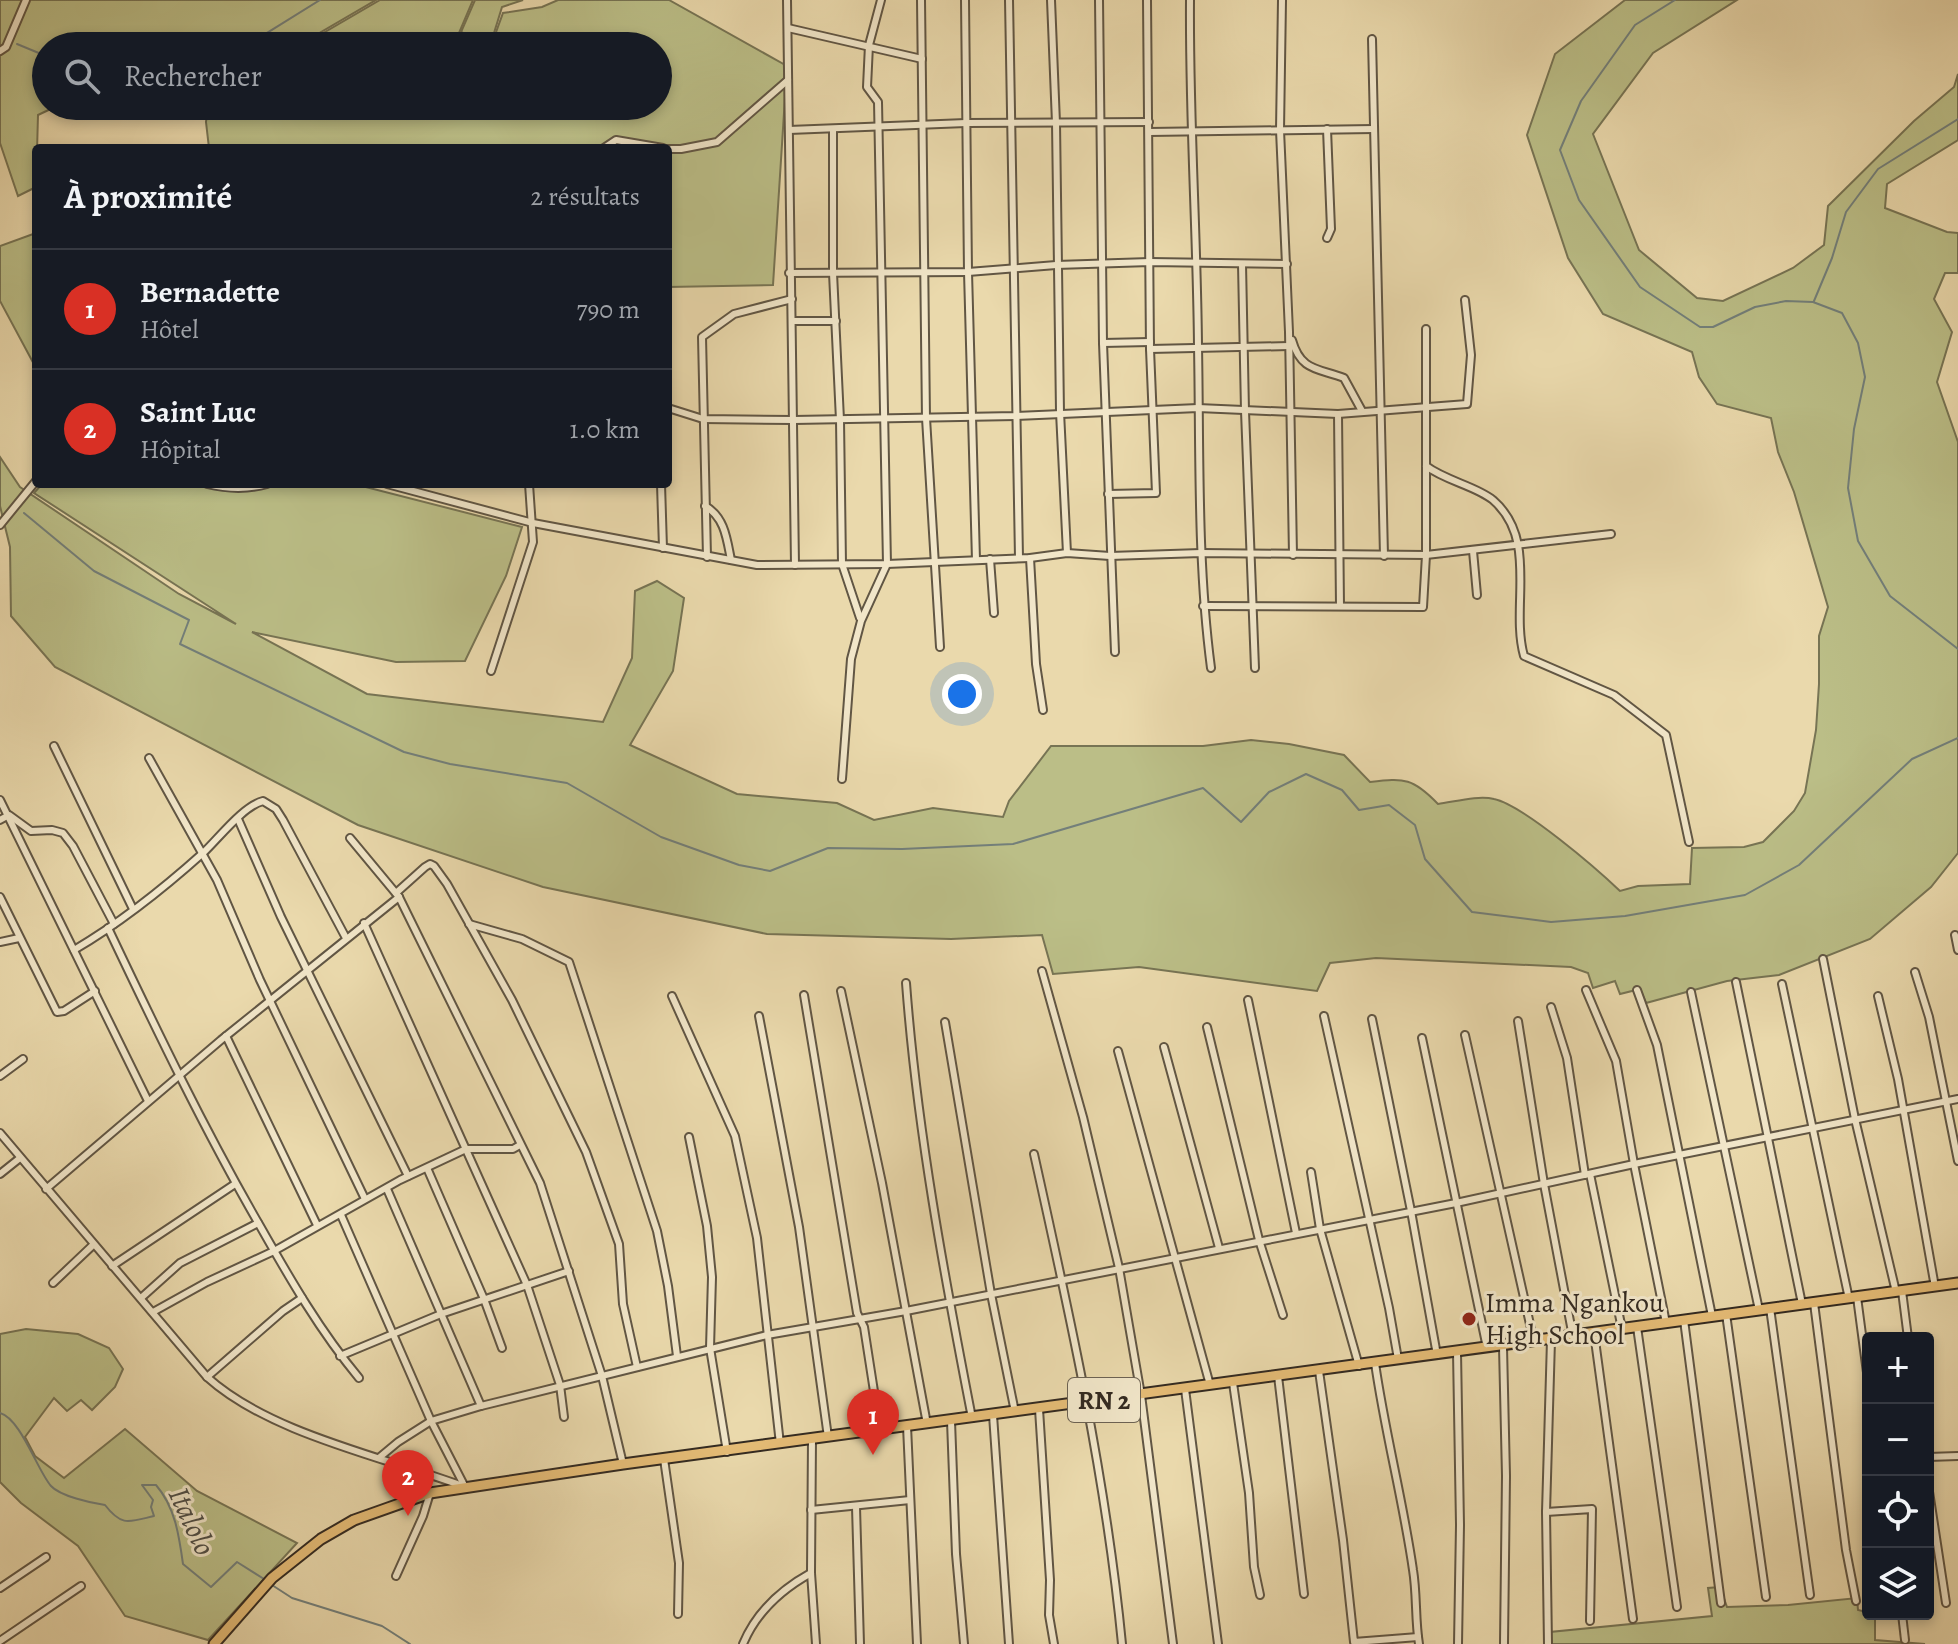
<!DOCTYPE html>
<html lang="fr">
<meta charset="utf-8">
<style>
:root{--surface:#171b24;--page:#20242c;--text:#f1f3f6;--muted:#9ea1a6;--line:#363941;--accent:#d93025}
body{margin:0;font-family:Alegreya,serif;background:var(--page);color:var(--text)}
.controls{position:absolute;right:24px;bottom:24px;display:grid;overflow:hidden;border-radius:8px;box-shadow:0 4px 12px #0003}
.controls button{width:72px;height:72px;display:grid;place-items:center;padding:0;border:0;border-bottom:2px solid var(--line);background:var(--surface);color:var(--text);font:40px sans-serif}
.you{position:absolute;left:962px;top:694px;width:28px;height:28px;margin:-20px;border:6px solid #fff;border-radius:50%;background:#1a73e8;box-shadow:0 0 0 12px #1a73e833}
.badge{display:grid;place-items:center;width:52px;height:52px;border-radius:50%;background:var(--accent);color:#fff;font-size:26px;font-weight:700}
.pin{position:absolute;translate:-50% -66px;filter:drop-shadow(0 2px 4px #0008)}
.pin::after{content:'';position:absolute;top:42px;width:28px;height:24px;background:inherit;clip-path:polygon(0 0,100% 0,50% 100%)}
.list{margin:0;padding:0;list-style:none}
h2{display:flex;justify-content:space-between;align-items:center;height:104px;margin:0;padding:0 32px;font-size:34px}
h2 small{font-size:26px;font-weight:400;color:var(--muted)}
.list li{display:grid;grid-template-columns:52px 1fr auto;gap:24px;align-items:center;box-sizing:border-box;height:120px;padding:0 32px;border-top:2px solid var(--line)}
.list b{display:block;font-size:30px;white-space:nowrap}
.list p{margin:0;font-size:26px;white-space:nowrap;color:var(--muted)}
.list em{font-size:26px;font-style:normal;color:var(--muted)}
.icon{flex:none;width:44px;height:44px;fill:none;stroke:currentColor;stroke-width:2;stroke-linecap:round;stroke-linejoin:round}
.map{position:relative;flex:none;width:1958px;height:1644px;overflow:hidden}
.search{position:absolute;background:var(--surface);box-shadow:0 4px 12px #0003;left:32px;top:32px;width:640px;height:88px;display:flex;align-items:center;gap:20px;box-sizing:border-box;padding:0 28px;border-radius:44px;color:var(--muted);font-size:30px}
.panel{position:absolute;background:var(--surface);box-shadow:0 4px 12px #0003;left:32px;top:144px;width:640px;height:344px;border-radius:8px}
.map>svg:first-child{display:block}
.green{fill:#bbbe87;stroke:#777454;stroke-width:2}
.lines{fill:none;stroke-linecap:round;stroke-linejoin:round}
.stream{stroke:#737f7a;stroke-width:2}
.minor-casing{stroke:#615644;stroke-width:10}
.highway-casing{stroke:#332a21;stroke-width:13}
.minor{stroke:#f1e6c9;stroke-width:6}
.highway{stroke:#e5bc76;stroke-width:9}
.poi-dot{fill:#8f2418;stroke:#f1e6c9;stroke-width:3}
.labels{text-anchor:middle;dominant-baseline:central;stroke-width:6;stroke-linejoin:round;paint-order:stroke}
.shield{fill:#f1e6c9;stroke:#6c6253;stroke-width:2}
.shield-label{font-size:26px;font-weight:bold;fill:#332a21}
.poi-label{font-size:28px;fill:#332a21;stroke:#f1e6c9;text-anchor:start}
.water-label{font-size:30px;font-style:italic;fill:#4e4d46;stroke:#f1e6c9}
</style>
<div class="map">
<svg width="1958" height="1644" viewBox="0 0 1958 1644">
<rect width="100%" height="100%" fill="#ead9ac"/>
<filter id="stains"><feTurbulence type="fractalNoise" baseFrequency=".0025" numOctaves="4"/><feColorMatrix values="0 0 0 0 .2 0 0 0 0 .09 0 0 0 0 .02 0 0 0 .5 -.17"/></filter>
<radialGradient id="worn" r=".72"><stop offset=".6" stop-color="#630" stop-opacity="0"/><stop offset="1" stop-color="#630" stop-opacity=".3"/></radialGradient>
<g class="green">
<path d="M0,0h376l-79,46h-251v60h11l-19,9 -2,72 -18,9 -18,-53z"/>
<path d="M380,0h93l-14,33 28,13h-186z"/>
<path d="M475,0h48l-21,7 -12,39 -29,-14z"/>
<path d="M558,0h111l118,66 -14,219 -105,2v-139h-459l-3,-26 2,-16h450v-60h-167l12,-33 39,-6z"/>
<path d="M1625,0h112l-84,53 -60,81 46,116 58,48 26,3 70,-33 31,-23 4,-39 86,-85 40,-34 4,-13v66l-71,44 -2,24 62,24 11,1v40h-13l-11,26 18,33 -15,50 21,60v411l-27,34 -61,52 -91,36 -52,6 -81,22 -6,-14 -20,5 -5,-13 -22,7 -5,-15 -17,-6 -195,-9 -46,5 -13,28 -178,-24 -86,7 -11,-39 -91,4 -184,-5 -224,-47 -185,-62 -303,-158 -44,-51 -1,-69 -10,-41v-49l20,30 159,107 57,30 -202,-131 8,-9h312l168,43 -16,49 -41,85 -69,1 -144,-30 115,62 236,28 29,-64 3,-67 22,-10 27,17 -11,73 -43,74 107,49 100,9 37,17 59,-12 70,9 6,-16 42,-55h152l48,-6 38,4 55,11 26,27c35,-4 43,-4 68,22 16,-2 40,-9 56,-5 29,6 103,70 126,92l18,-5 52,-2 2,-36 52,-1 19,-5 31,-31 11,-18 11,-63 3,-46v-48l9,-29 -34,-115 -16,-40 -7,-34 -54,-14 -18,-27 -7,-25 -89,-38 -35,-56 -41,-123 28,-81z"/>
<path d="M36,233v135l-36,-67v-55z"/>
<path d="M26,1329l52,5 31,14 14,21 -8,18 -23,23 -11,-10 -14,11 -13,-13 -29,39 10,19 29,22 61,-49 72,62 100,52 -89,97 -83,-24 -47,-70 -57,-43 -21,-21v-148z"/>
<path d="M1720,1587l7,20 61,-2 69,-7 1,12 17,4v26l50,4h-376l1,-12 162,-16 -4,-28z"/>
</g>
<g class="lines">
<g class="stream">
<path d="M1675,0l-40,25 -54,76 -21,49 19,50 61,87 60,40h13l42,-20 31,-6 27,1 29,11 16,30 7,34 -11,52 -6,59 10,53 32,55 68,53"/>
<path d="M17,44l29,12"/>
<path d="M246,46l74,-46"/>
<path d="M1814,301l18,-43 14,-46 32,-43 80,-50"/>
<path d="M24,513l70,58 95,49 -9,24 224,108 46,12 117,19 94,54 78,28 31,6 58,-23 74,1 111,-5 190,-56 38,34 28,-30 37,-18 36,16 17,20 30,-5 26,20 10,34 47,53 79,10 74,-6 120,-21 54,-30 113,-106 46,-21"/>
<path d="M0,1413c21,6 37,57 51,73 9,10 40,17 54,19 17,22 24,17 49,11l-3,-9 2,-7 -11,-15h14c19,22 23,50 27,79l28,23 26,-25 27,17"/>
<path d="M272,1585l20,13 90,28 28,18"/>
</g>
<defs>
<g id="minor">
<path d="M787,0l8,565"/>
<path d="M921,0l5,418 14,229"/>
<path d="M965,0l3,272 8,288"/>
<path d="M1009,0l10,558"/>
<path d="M1051,0l5,123 4,289 7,141"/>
<path d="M1099,0l4,343 12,309"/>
<path d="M1190,0c-1,116 7,231 8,346 2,108 -1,215 13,322"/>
<path d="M1282,0l-2,130 9,202 4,223"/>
<path d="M788,28l134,31"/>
<path d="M1372,39l12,517"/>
<path d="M0,51l6,-4 20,-47"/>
<path d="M789,130l177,-7 183,-1"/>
<path d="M833,130v143l7,147 2,144 18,54"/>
<path d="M1149,132l225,-3"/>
<path d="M604,148l12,-8 47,8"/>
<path d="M668,149h13l36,-7 71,-62"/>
<path d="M1327,238l4,-9 -4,-100"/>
<path d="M1242,264l3,147 10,257"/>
<path d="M789,273l179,-1 88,-7 94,-3 137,2"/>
<path d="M793,321h43"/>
<path d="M1292,340c9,32 27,28 52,38l18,33"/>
<path d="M1103,343l47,-1"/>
<path d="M1150,349l139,-3"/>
<path d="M668,408l35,11 91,1 222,-4 182,-8 140,6 129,-10 4,-49 -6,-55"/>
<path d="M1338,414l2,192"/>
<path d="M1426,466c20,15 50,20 67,34 46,40 17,106 31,156l90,39 52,40 23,107"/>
<path d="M207,484c21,5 39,6 60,0"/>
<path d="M387,484l146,39 224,42 130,-1 143,-6 37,-5 43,3 91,-3 225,2 185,-21"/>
<path d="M661,484l2,64"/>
<path d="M1108,494l48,-1 -6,-144 -3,-349"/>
<path d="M705,506c20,11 22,34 26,54"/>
<path d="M0,525l36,-44"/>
<path d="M1473,551l4,44"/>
<path d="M707,557l-5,-220 32,-23 58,-15"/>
<path d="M1030,558l6,106 7,46"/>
<path d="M990,559l4,54"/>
<path d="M1203,606l220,1 3,-52v-226"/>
<path d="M491,671l42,-129 -4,-58"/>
<path d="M54,746l79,163"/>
<path d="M149,758l68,122 43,100 105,219"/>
<path d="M842,779l9,-120 10,-38 26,-57 -9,-462 -11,-15 2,-42 12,-45"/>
<path d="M0,800l148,301"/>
<path d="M238,819l43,98 127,259"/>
<path d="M0,820l9,-5 22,16 21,-1 11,3 10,13 41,78"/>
<path d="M350,838l49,59 141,286 62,193 21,88"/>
<path d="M396,893l29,-26 5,-3 4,2 13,18 65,116 74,152 33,92 4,60 14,63"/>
<path d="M0,897l57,115 7,-1 31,-20"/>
<path d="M364,923l163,362 33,100 4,32"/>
<path d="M469,924l53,15 47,23 88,269 11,55 9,70"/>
<path d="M108,928c48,101 96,201 152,298 30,53 60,105 99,152"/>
<path d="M1955,935l3,15"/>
<path d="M0,942l19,-4"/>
<path d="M74,950c46,-27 90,-62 129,-97 16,-15 40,-47 60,-52l13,8 7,11 63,118"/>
<path d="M1823,959l32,160 41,173"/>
<path d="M1042,971l41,146 36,151 22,127 32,249"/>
<path d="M1915,972l14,45 29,144"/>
<path d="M1736,982l66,322"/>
<path d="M906,983c11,147 38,291 66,435"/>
<path d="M1782,984l67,315"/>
<path d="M1586,990l30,71 18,103 32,159"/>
<path d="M1637,990l20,55 55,271"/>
<path d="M841,991l41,192 45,241"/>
<path d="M1691,992l68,318"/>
<path d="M804,995l53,318 7,14 16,103"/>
<path d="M672,996l63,140 22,102 23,206"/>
<path d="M1878,996l20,83 37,208"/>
<path d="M1248,1000l48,233"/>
<path d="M1551,1007l16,51 18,117"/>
<path d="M759,1016l40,211 29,210"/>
<path d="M1324,1016l65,292 9,51"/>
<path d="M1372,1019l39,192 26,144"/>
<path d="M1518,1021l26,163 29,153"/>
<path d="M945,1022l46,272 24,118"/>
<path d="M1207,1027l52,213 24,75"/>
<path d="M1465,1035l69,307"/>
<path d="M226,1036l91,189"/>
<path d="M1422,1038l65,310"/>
<path d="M1164,1047l55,201"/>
<path d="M1118,1051l92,334"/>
<path d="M0,1076l23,-17"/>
<path d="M0,1133l207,244c63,57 178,80 258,110"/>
<path d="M689,1137l18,89 5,51 -2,71 17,104"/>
<path d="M1034,1154c36,162 72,324 88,490"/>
<path d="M427,1168l57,131 18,49"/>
<path d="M1311,1172l9,57 39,137"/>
<path d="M0,1174l20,-16"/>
<path d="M1590,1174l32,155"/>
<path d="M46,1189l175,-149 178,-143"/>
<path d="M387,1189l94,217"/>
<path d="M341,1215l90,206 34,66"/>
<path d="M112,1266l123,-82"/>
<path d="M53,1283l40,-38"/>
<path d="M1902,1291l6,47"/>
<path d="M1857,1297l11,83"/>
<path d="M141,1298l39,-35 78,-40"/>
<path d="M1814,1303l32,247 10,51"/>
<path d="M1770,1308l40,287"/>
<path d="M153,1312l54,-30 67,-31 126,-71 66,-31h47l7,-4"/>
<path d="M1726,1314l40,283"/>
<path d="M1684,1320l37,283"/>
<path d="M1637,1327l40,280"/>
<path d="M1594,1333l39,286"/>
<path d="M1503,1347l3,129 -2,168"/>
<path d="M1457,1352l3,173 -2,119"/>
<path d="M340,1356l101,-42 128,-43"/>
<path d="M1375,1363c10,70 28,137 38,207 4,24 2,50 6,74"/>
<path d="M1319,1371l24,169 11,102 64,-5"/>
<path d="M1278,1376l26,218"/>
<path d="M207,1377l76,-66 19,-13"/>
<path d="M1233,1383l16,110 5,74 6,28"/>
<path d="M1185,1389l33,255"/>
<path d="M1039,1409l11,171 -1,35 5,29"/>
<path d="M993,1415l16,229"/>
<path d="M951,1421l5,133 8,90"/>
<path d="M907,1426l10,218"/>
<path d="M812,1439l-1,134 5,71"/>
<path d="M380,1457l18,-15 33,-21 50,-15 286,-71 139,-24 550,-108 178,-39 324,-65"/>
<path d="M1928,1457l30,-1"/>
<path d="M664,1459l15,104 -1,51"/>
<path d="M1928,1485l18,118"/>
<path d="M856,1507l4,137"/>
<path d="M811,1510l99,-10"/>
<path d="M1546,1512l46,-3 -2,112"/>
<path d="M396,1576l27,-60 7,-23"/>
<path d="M0,1588l46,-31"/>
<path d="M1902,1614l3,26"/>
<path d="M0,1641l81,-55"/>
<path d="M743,1644c13,-31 39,-55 68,-71"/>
<path d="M1548,1644l-2,-132 5,-172"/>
</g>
<path id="highway" d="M214,1644l58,-66 49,-39 33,-19 76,-27 193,-29 1335,-181"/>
</defs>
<use href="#minor" class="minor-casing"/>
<use href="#highway" class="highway-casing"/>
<use href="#minor" class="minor"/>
<use href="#highway" class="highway"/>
</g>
<circle class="poi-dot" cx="1469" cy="1319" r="8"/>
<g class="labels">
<rect class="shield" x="1068" y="1378" width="72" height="44" rx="6"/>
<g class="shield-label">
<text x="1104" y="1400">RN 2</text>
</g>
<g class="poi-label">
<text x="1485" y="1303">Imma Ngankou<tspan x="1485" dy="32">High School</tspan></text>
</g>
<g class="water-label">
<text transform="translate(192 1521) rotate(65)">Italolo</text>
</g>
</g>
<rect width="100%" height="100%" filter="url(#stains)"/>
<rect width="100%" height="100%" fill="url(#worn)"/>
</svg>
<div class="controls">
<button>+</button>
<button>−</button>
<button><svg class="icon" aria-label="locate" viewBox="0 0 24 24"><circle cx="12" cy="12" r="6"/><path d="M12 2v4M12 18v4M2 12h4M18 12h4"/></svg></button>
<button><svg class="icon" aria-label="layers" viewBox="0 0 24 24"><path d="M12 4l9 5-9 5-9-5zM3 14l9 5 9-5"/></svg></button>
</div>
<div class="you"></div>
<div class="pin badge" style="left:873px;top:1455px">1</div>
<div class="pin badge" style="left:408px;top:1516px">2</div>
<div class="search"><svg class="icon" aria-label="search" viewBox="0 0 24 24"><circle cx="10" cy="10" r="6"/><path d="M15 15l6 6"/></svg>Rechercher</div>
<section class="panel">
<h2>À proximité<small>2 résultats</small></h2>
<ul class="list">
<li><span class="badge">1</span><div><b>Bernadette</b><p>Hôtel</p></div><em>790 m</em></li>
<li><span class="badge">2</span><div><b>Saint Luc</b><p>Hôpital</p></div><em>1.0 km</em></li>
</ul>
</section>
</div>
